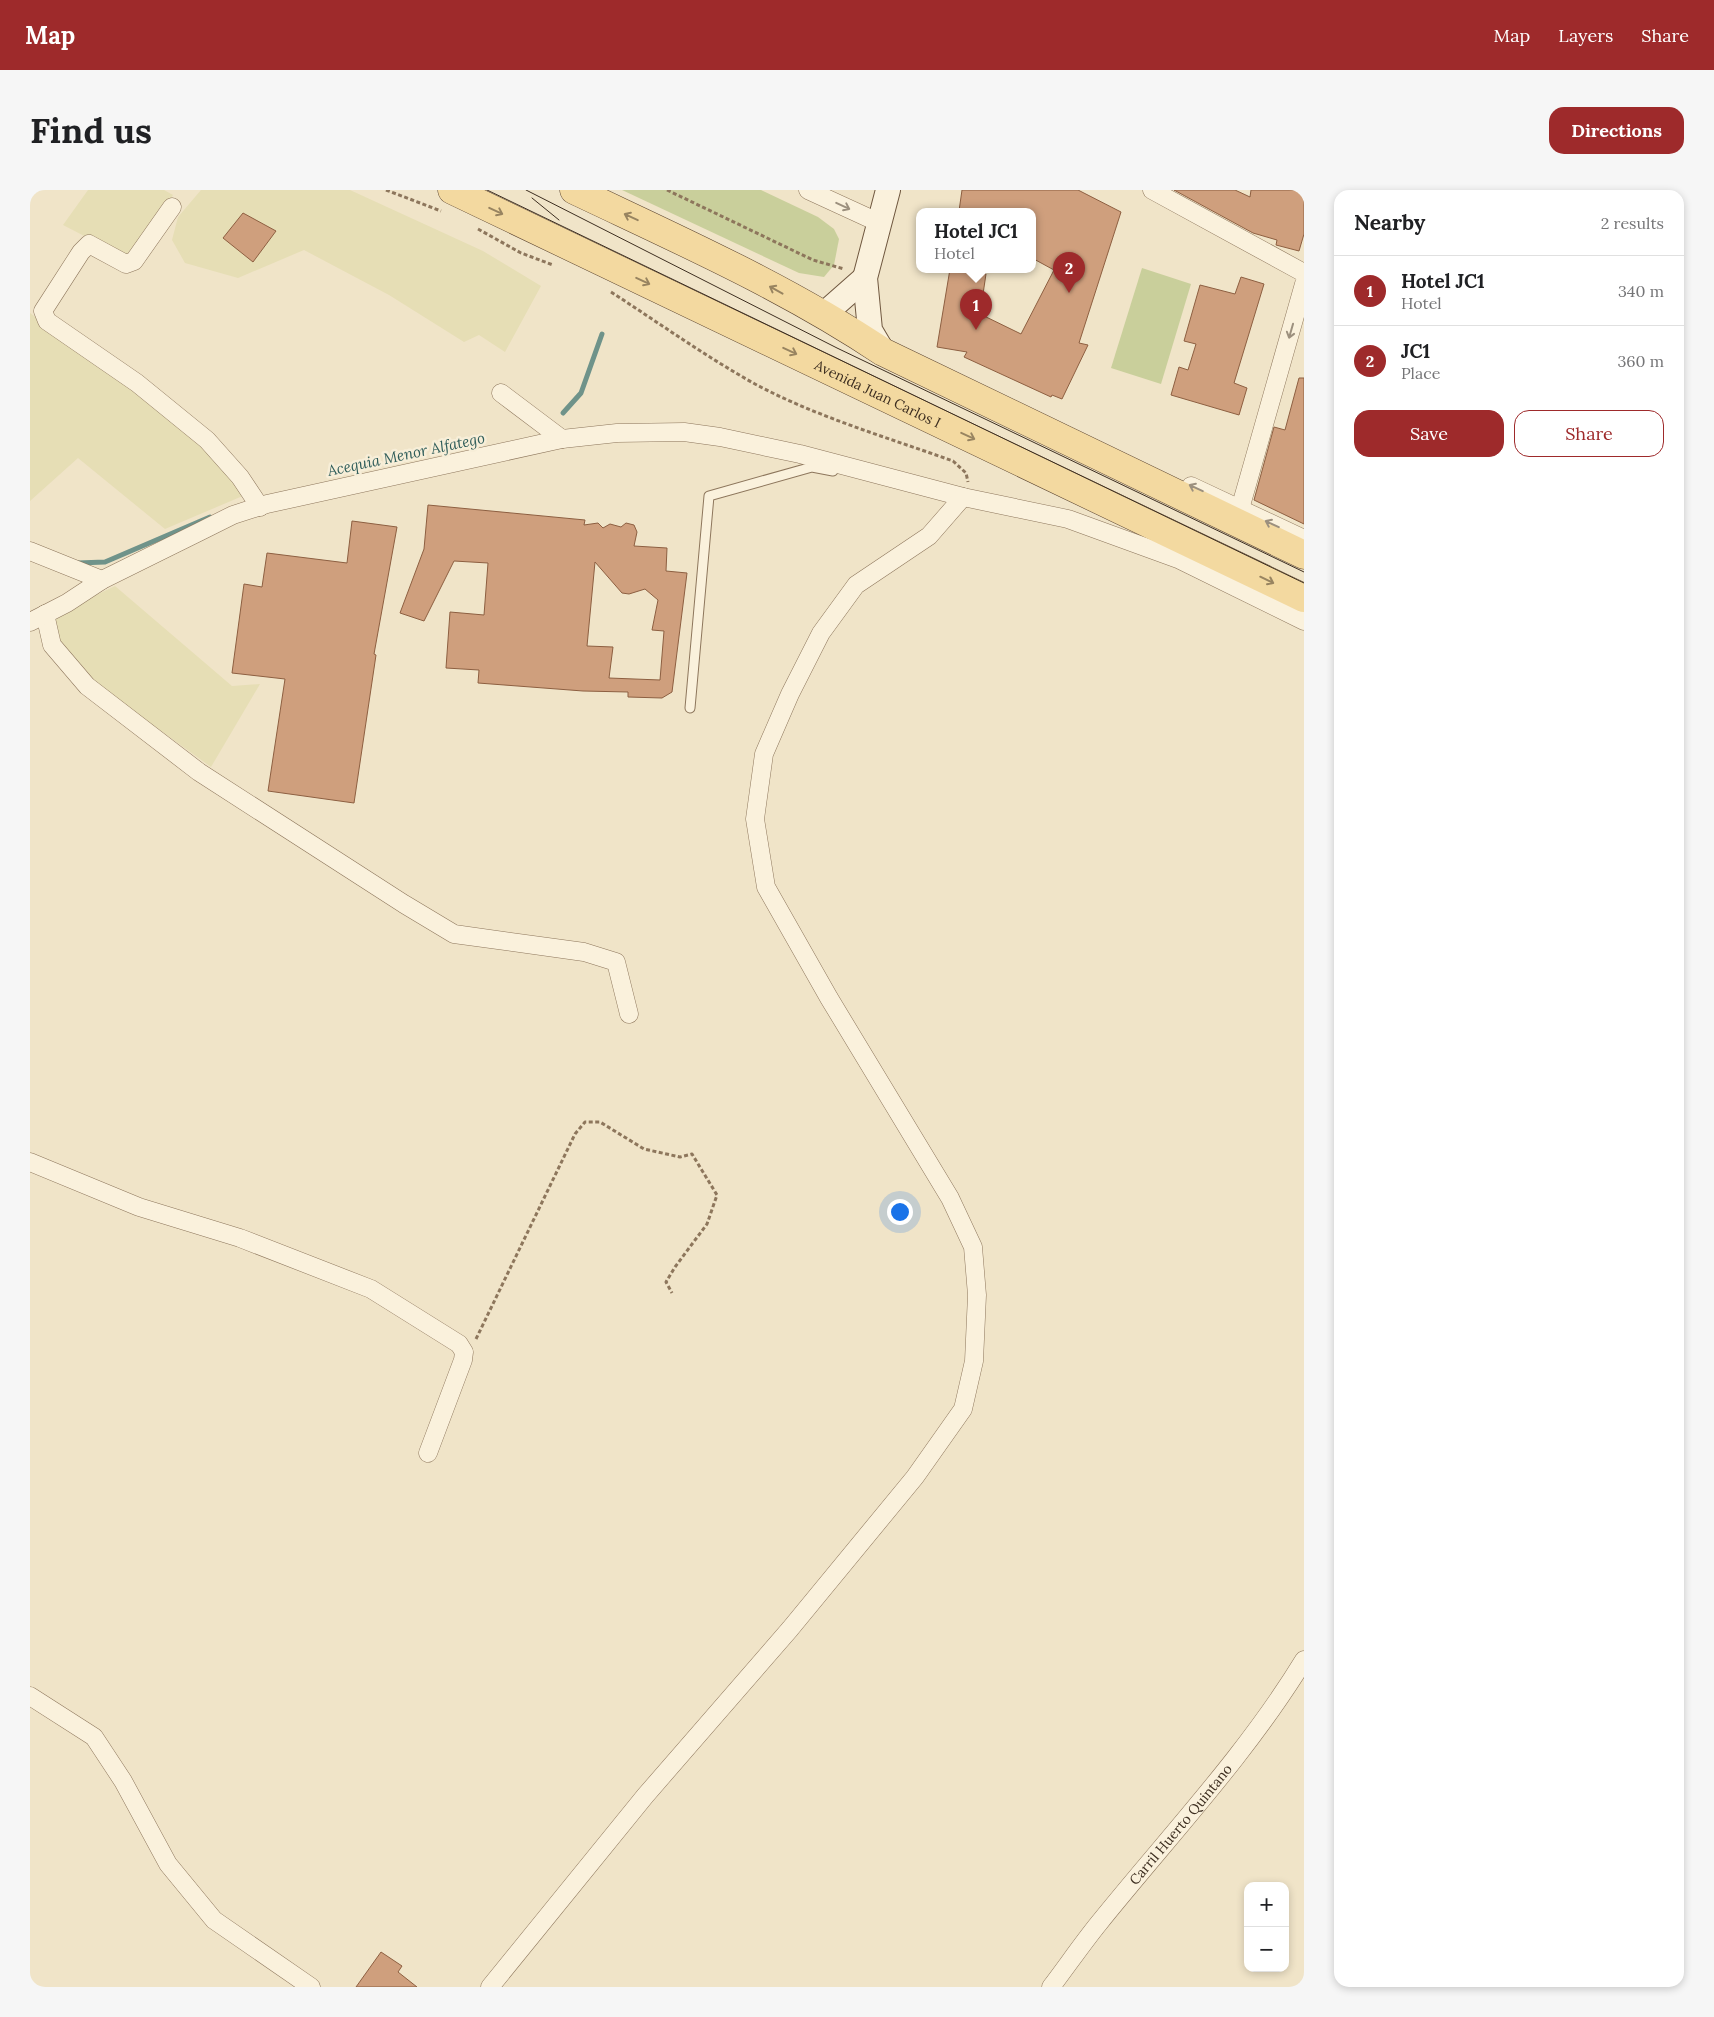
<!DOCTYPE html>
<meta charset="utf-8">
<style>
:root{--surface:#fff;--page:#f6f6f6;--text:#202124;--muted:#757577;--line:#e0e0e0;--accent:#9e2a2b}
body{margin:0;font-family:Lora,serif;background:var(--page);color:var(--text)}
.controls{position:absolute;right:15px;bottom:15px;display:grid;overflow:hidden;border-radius:10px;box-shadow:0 2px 8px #0003}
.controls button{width:45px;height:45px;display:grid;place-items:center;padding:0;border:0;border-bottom:1px solid var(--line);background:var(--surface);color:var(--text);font:25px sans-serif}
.you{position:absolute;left:869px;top:1021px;width:18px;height:18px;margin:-12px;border:4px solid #fff;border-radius:50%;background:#1a73e8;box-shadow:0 0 0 8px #1a73e833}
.badge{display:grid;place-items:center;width:32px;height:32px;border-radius:50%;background:var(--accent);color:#fff;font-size:16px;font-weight:700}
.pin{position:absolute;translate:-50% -41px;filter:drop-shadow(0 1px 2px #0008)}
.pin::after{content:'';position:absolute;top:26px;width:18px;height:15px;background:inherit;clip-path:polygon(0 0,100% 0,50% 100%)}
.popup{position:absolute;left:886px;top:18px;width:120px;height:65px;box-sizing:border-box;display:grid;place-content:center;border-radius:10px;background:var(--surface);filter:drop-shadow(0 1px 4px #0005);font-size:16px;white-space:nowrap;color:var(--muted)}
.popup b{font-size:19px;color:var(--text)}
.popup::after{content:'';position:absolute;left:50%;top:100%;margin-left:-10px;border:10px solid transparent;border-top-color:var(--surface)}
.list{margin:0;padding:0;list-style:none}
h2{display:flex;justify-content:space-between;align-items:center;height:65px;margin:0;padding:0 20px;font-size:21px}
h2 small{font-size:16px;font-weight:400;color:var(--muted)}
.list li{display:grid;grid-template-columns:32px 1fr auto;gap:15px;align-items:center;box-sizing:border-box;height:70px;padding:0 20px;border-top:1px solid var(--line)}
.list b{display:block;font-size:19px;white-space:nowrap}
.list p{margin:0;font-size:16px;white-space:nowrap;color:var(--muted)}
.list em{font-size:16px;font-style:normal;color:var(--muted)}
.actions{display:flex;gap:10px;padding:15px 20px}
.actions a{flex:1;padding:11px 0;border:1px solid var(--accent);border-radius:15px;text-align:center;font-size:18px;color:var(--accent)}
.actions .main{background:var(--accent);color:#fff}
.map{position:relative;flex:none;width:1274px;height:1797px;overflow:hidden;border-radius:15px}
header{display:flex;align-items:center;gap:30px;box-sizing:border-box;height:70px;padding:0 25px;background:var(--accent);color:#fff}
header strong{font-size:24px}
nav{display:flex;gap:28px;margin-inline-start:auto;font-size:18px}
.intro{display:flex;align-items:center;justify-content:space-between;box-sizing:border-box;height:120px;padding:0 30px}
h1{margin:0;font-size:35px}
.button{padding:12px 22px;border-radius:15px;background:var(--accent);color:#fff;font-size:18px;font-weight:700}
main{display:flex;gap:30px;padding:0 30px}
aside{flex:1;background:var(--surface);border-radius:15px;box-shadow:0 2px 8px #0003}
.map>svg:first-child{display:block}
.farmland{fill:#e6deb5}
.green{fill:#c9cf9b}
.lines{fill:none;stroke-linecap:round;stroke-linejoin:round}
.stream{stroke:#6f938a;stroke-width:5}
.building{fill:#cf9f7d;stroke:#8d5f41;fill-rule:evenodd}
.lane-casing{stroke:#8d765c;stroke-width:11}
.street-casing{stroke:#8d765c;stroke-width:19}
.secondary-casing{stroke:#6f573f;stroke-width:26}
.primary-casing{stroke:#5b4430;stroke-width:29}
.path{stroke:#8d765c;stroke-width:3;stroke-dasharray:4 2.5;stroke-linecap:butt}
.lane{stroke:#faf1dc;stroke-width:9}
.street{stroke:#faf1dc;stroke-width:18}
.secondary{stroke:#faf1dc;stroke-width:24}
.primary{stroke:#f3d9a0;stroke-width:28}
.tram{stroke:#3d2e20;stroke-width:1}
.oneway{stroke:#9c907e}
.oneway2{stroke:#988460}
.labels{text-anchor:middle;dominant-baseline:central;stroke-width:5;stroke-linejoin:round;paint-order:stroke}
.street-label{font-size:14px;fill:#3d2e20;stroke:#f7eed8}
.water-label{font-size:15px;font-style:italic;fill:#2f5d5a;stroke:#f7eed8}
</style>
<header>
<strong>Map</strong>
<nav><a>Map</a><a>Layers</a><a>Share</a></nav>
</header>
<div class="intro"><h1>Find us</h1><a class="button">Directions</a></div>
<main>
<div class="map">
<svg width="1274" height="1797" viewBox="0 0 1274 1797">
<rect width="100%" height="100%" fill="#f0e4c8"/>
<g class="farmland">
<path d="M58,0h76l9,5 -41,60h-11l-58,-30z"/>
<path d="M171,0h149l133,61 58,35 -36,66 -26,-17 -15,7 -75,-47 -85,-45 -66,28 -53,-15 -13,-23 6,-23z"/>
<path d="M0,123l168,126 47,56 -80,34 -87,-71 -48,43z"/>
<path d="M85,396l117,100 28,-2 -49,83 -123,-89 -29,-35 -6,-27z"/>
</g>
<g class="green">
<path d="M592,0h139l57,27 16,12 5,10 -5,26 -10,12 -25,-4z"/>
<path d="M1112,78l49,16 -30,100 -50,-16z"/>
</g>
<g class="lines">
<g class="stream">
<path d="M533,223l18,-20 21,-59"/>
<path d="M48,373l27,-1 105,-45"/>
</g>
</g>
<g class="building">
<path d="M932,0h116l43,22 -42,131 9,2 -26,54 -10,-4 -1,2 -87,-40 3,-5 -30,-5 13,-78h29l-1,4 8,1 -6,40 41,20 33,-64 -22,-12v-47h-73z"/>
<path d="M1144,0h61l15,7 1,-7h53v44l-5,17 -23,-6 1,-5 -24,-7z"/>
<path d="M213,23l33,18 -23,31 -30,-24z"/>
<path d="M1211,87l23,7 -30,99 13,5 -8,27 -68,-20 8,-28 9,3 8,-26 -12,-3 16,-56 35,9z"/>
<path d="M1269,188h5v146l-50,-24 20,-73 11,3z"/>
<path d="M398,315l157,15 -1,5 14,-2 5,5 7,-4 11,3 5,-4 8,2 3,7 -3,14 33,2 -1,23 21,2 -15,119 -10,6 -34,-1v-5l-45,-1 -105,-8 1,-13 -33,-2 4,-56 34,3 4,-52 -34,-2 -30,60 -24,-8 24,-64zM565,372l27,31 7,1 16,-5 13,11 -6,30 12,1 -4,49 -51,-2 4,-31 -26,-1z"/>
<path d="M322,331l45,6 -23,127 2,1 -22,148 -86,-12 17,-112 -53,-6 12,-89 18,3 5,-34 80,10z"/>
<path d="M351,1762l21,14 -4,6 19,15h-61z"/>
</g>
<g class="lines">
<defs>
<path id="lane" d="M660,518l19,-212 103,-29 21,4"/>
<g id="street">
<path d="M778,0l63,29 9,2"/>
<path d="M1122,0l152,83"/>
<path d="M142,17l-38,54 -8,3 -37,-20 -8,8 -38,59 4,10 90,62 70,57 33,37 20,30"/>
<path d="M471,203l61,46"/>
<path d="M1161,296l113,53"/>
<path d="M1210,319l64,-225"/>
<path d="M0,361l72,29"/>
<path d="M15,424l7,31 35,41 112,86 205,132 50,30 130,18 32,10 13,52"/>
<path d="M0,432l37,-19 35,-23 97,-48 34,-17 34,-11 295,-65 55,-6 67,-1 36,5 80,17 163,43 105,22 110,40 126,62"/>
<path d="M0,972l109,45 101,31 131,51 88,55 5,8 -1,8 -35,93"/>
<path d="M0,1506l64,41 29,44 45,83 46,56 97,67"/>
<path d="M460,1797l155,-191 145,-167 125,-152 48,-68 11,-48 3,-66 -4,-48 -23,-49 -121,-200 -63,-111 -11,-68 9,-65 26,-60 31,-61 35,-48 73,-49 34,-39"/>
<path id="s1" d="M1021,1797c16,-21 31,-43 48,-64 70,-87 147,-168 205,-263"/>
</g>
<g id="secondary">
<path d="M793,125l42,-37"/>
<path d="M853,162l-13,-22 -5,-52 23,-88"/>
</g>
<g id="primary">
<path id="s2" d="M422,0l852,408"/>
<path d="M544,0c105,50 212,97 309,162l421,203"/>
</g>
</defs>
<use href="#lane" class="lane-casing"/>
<use href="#street" class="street-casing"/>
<use href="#secondary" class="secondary-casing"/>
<use href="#primary" class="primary-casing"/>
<g class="path">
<path d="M356,0l55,21"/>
<path d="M637,0l146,70 31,9"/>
<path d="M448,39l43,24 32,12"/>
<path d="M581,102c48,31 94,64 144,92 62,33 131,53 198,77l13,12 2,9"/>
<path d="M446,1149l99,-205 10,-12h15l44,27 36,8 12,-3 25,41 -10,29 -32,43 -9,15 6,11"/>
</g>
<use href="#lane" class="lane"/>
<use href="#street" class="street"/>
<use href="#secondary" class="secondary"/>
<use href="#primary" class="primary"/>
<g class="tram">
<path d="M457,0l817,393"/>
<path d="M496,0l311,158 467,224"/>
<path d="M502,8l27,22"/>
</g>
</g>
<defs><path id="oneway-shaft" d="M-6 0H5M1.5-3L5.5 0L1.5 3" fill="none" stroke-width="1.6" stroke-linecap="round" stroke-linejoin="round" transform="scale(1.25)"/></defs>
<g class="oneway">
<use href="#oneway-shaft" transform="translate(813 16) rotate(25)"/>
<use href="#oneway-shaft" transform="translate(1261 141) rotate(106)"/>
<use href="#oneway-shaft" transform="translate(1166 298) rotate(-155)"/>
<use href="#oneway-shaft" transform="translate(1242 334) rotate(-155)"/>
</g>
<g class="oneway2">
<use href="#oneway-shaft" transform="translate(466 21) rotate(25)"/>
<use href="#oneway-shaft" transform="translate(601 27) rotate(-155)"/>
<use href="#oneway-shaft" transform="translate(613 91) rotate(25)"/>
<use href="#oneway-shaft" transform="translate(746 100) rotate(-151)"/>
<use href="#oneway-shaft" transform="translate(760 161) rotate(25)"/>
<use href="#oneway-shaft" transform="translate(938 246) rotate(25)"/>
<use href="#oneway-shaft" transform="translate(1237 390) rotate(26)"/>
</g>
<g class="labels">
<g class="street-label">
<text stroke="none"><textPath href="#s2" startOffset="472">Avenida Juan Carlos I</textPath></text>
<text stroke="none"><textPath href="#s1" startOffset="208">Carril Huerto Quintano</textPath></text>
</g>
<g class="water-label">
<text transform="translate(376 264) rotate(-12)">Acequia Menor Alfatego</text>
</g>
</g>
</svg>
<div class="controls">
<button>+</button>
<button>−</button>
</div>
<div class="you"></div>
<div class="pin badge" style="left:946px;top:140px">1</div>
<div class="popup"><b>Hotel JC1</b>Hotel</div>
<div class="pin badge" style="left:1039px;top:103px">2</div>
</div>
<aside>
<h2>Nearby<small>2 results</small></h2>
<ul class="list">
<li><span class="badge">1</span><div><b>Hotel JC1</b><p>Hotel</p></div><em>340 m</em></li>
<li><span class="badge">2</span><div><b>JC1</b><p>Place</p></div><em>360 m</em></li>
</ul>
<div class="actions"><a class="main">Save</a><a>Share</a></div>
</aside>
</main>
